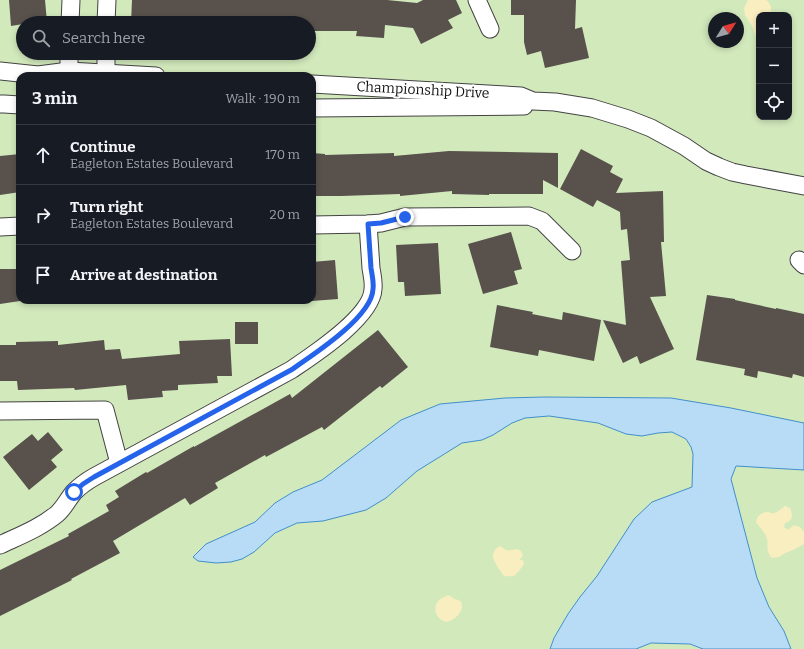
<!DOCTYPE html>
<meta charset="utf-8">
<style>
:root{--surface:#171b24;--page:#20242c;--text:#f1f3f6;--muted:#9ea1a6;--line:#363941}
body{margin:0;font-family:Bitter,serif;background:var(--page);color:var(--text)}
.controls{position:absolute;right:12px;top:12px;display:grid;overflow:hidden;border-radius:8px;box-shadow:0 2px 6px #0003}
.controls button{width:36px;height:36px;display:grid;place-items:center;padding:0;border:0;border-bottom:1px solid var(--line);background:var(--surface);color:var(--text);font:20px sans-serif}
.compass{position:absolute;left:708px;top:12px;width:36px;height:36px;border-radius:50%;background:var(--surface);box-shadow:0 2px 6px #0003;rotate:53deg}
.stop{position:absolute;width:12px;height:12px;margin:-9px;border:3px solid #2563eb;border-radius:50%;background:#fff}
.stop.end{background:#2563eb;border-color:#fff;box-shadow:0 1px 4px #0008}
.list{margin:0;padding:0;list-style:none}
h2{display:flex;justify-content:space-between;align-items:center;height:52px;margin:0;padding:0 16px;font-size:17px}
h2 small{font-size:13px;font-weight:400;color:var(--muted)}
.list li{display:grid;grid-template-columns:26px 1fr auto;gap:12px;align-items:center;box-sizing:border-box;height:60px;padding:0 16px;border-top:1px solid var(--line)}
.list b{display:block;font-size:15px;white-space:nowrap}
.list p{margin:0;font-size:13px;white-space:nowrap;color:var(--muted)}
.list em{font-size:13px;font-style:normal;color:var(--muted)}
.icon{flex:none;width:22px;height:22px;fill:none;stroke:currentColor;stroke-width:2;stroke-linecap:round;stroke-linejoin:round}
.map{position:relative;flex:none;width:804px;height:649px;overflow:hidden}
.search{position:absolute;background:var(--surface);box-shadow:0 2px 6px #0003;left:16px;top:16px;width:300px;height:44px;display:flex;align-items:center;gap:10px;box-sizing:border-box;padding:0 14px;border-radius:22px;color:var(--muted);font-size:15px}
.panel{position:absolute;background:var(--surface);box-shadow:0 2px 6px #0003;left:16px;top:72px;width:300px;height:232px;border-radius:12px}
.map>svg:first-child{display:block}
.green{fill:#d2e9bc;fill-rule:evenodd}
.sand{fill:#f9eec0}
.water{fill:#b8dcf5;stroke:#418fcb}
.building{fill:#58514c}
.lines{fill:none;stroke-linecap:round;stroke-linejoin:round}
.minor-casing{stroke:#434343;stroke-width:19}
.minor{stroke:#fff;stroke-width:17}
.route{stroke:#2563eb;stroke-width:5}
.labels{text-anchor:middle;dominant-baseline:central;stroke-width:4;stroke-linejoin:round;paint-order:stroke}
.street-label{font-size:14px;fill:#101010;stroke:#fff}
</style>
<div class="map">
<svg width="804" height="649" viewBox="0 0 804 649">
<rect width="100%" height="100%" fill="#fffdf2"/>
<path class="green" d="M0,0h804v649h-804zM759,15h30v102h-30zM714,18h24v24h-24zM23,23h286v30h-286zM20,76h292v224h-292z"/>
<g class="sand">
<path d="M748,0h18c4,3 7,8 4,13l-3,2h-8v30l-7,-19 -7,-11 -1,-7z"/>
<path d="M785,506l5,2c3,7 3,13 -5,15l-1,4 3,2 1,1 6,-5 6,2 4,5v12l-11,6 -8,3 -6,4 -7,1c-8,-8 -2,-14 -6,-22 -2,-5 -7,-9 -10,-14 1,-6 5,-9 11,-10 5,0 2,2 7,1 4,-1 8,-5 11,-7z"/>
<path d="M500,546c2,1 4,3 6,4 7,2 14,-6 17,6l-3,3v1h3l1,4 -5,7 -5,5c-4,0 -8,1 -11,-1 -1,-1 -3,-5 -4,-6 -5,-8 -11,-16 1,-23z"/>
<path d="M448,595c2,1 4,2 6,4 3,1 3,0 6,2 6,6 -2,16 -8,19 0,0 -5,2 -6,2 -9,-3 -15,-13 -7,-22 2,-2 6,-3 9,-5z"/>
</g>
<path class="water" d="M545,397l126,1 60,10 73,15v47l-68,-4 -5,13 26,99 12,29 15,24 7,18h-88l-13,-5 -39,-1 -15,6h-86l4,-11 14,-24 12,-17 17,-21 37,-57 18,-17 40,-15 1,-33 -2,-7 -5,-8 -14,-7 -14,1 -16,3 -16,-2 -28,-11 -49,-7 -24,2 -13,5 -19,12 -11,5 -20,3 -45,28 -31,27 -20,12 -43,11 -26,2 -22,10 -21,19 -12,7 -11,3 -15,1 -18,-2 -5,-4 13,-13 49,-22 20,-19 18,-11 29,-12 79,-60 39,-16 65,-6z"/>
<g class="building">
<path d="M9,0h36l2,22 -12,1h-12v1l-12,2z"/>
<path d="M132,0h255l30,3 6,-3h33l6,13 -14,7 5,8 -32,16 -8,-16 -28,-3 -1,13 -28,-2 1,-5h-48v-8h-40l-25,-2 -113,2z"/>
<path d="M511,0h65l-1,29 7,-2 7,31 -44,10 -4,-17 -14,4 -3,-13v-27h-13z"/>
<path d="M581,149l32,17 -3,6 13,7 -7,14 47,-2 1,51h-3l5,54 -16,1 24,52 -34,15 -3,-8 -14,7 -20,-43 23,5 -5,-64 9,-1 -3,-31 -6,1 -1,-18 -23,-12 -4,7 -33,-18z"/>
<path d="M449,151l109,2v35l-15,-8v14h-54v1l-37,-1v-3l-52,5v-2l-59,2h-29v-43l13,1v1l69,-2v3z"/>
<path d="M20,154v38l-20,3v-39z"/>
<path d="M511,232l11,37 -8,2 4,13 -35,10 -15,-50z"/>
<path d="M438,243l3,51 -36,2 -1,-14h-6l-2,-37z"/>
<path d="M335,260l3,39 -26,2v-39z"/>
<path d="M0,269h20v32l-20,3z"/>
<path d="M707,295l28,4v1l41,9v-1l28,6v63l-11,-3 -1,4 -34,-7 -1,7 -13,-3 1,-6 -49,-9z"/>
<path d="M497,305l36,7 -1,2 30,6 1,-8 38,8 -7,41 -55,-11 -1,6 -48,-9z"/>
<rect x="235" y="322" width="23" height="22"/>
<path d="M378,330l30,37 -26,21 -2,-2 -56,44 -2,-3 -56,30 -1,-2 -50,28 3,5 -28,17 -5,-7 -72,43 7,12 -49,26 1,1 -72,36v-46l69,-34 -1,-2 41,-23 -3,-6 13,-8 -4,-6 31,-19 1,1 47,-27v1l96,-53 2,4z"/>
<path d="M230,339l2,37h-15l1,7 -40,2v5l-16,1 1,6 -35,3 -2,-15 -51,5 -1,-2 -56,2 -1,-9h-17v-36h16v-3l42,-1v4l46,-5 1,10 15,-1 2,10 58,-5 -1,-13z"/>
<path d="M48,432l15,18 -12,10 6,7 -28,23 -26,-33 29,-23 6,7z"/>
</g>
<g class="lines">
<defs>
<g id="minor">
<path d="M477,0l13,29"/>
<path d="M70,23l1,-23"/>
<path d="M106,23l1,-23"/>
<path d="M0,71l38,4 31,-4 87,5"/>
<path d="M69,76v-23"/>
<path d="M106,76v-23"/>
<path d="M312,84l209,12 12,5 22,1 37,6 36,11 23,9 33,18 22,15 13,6 13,5 14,3 58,11"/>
<path d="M0,104h4l16,1"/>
<path d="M312,108l212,-2"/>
<path d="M312,225l56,-1 13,-1 24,-6 124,-1 13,5 30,30"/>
<path d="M0,227l20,-1"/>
<path d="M799,260l5,5"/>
<path d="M0,411l105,-1 14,53"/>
<path d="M0,545c19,-9 40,-17 57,-31 7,-6 11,-15 17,-22 6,-6 13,-11 20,-15l197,-107c22,-15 81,-53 82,-81 1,-7 -1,-14 -2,-21 -1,-15 -2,-29 -3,-44"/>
</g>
</defs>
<use href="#minor" class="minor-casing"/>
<use href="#minor" class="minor"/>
</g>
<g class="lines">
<path class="route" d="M74,492l9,-8 11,-7 197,-107c22,-15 81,-53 82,-81 1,-7 -1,-14 -2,-21 -1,-15 -2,-29 -3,-44l13,-1 24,-6"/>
</g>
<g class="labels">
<g class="street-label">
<text transform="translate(423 90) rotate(3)">Championship Drive</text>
</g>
</g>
</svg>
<div class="controls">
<button>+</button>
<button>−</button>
<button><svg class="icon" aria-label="locate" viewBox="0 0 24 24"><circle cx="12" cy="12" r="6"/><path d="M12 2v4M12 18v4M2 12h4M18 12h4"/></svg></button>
</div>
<svg class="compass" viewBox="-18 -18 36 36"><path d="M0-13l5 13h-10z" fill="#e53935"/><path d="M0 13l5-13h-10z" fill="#9ea1a6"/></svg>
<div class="stop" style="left:74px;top:492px"></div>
<div class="stop end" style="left:405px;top:217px"></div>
<div class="search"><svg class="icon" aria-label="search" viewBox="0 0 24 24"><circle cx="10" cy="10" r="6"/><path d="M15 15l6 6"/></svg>Search here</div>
<section class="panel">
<h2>3 min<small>Walk · 190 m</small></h2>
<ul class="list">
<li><svg class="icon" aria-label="ahead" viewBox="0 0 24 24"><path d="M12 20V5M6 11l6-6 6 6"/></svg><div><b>Continue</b><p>Eagleton Estates Boulevard</p></div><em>170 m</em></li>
<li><svg class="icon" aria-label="right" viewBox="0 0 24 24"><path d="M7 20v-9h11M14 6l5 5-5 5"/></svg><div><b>Turn right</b><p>Eagleton Estates Boulevard</p></div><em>20 m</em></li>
<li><svg class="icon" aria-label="arrive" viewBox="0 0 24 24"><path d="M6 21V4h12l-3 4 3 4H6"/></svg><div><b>Arrive at destination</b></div></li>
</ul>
</section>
</div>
